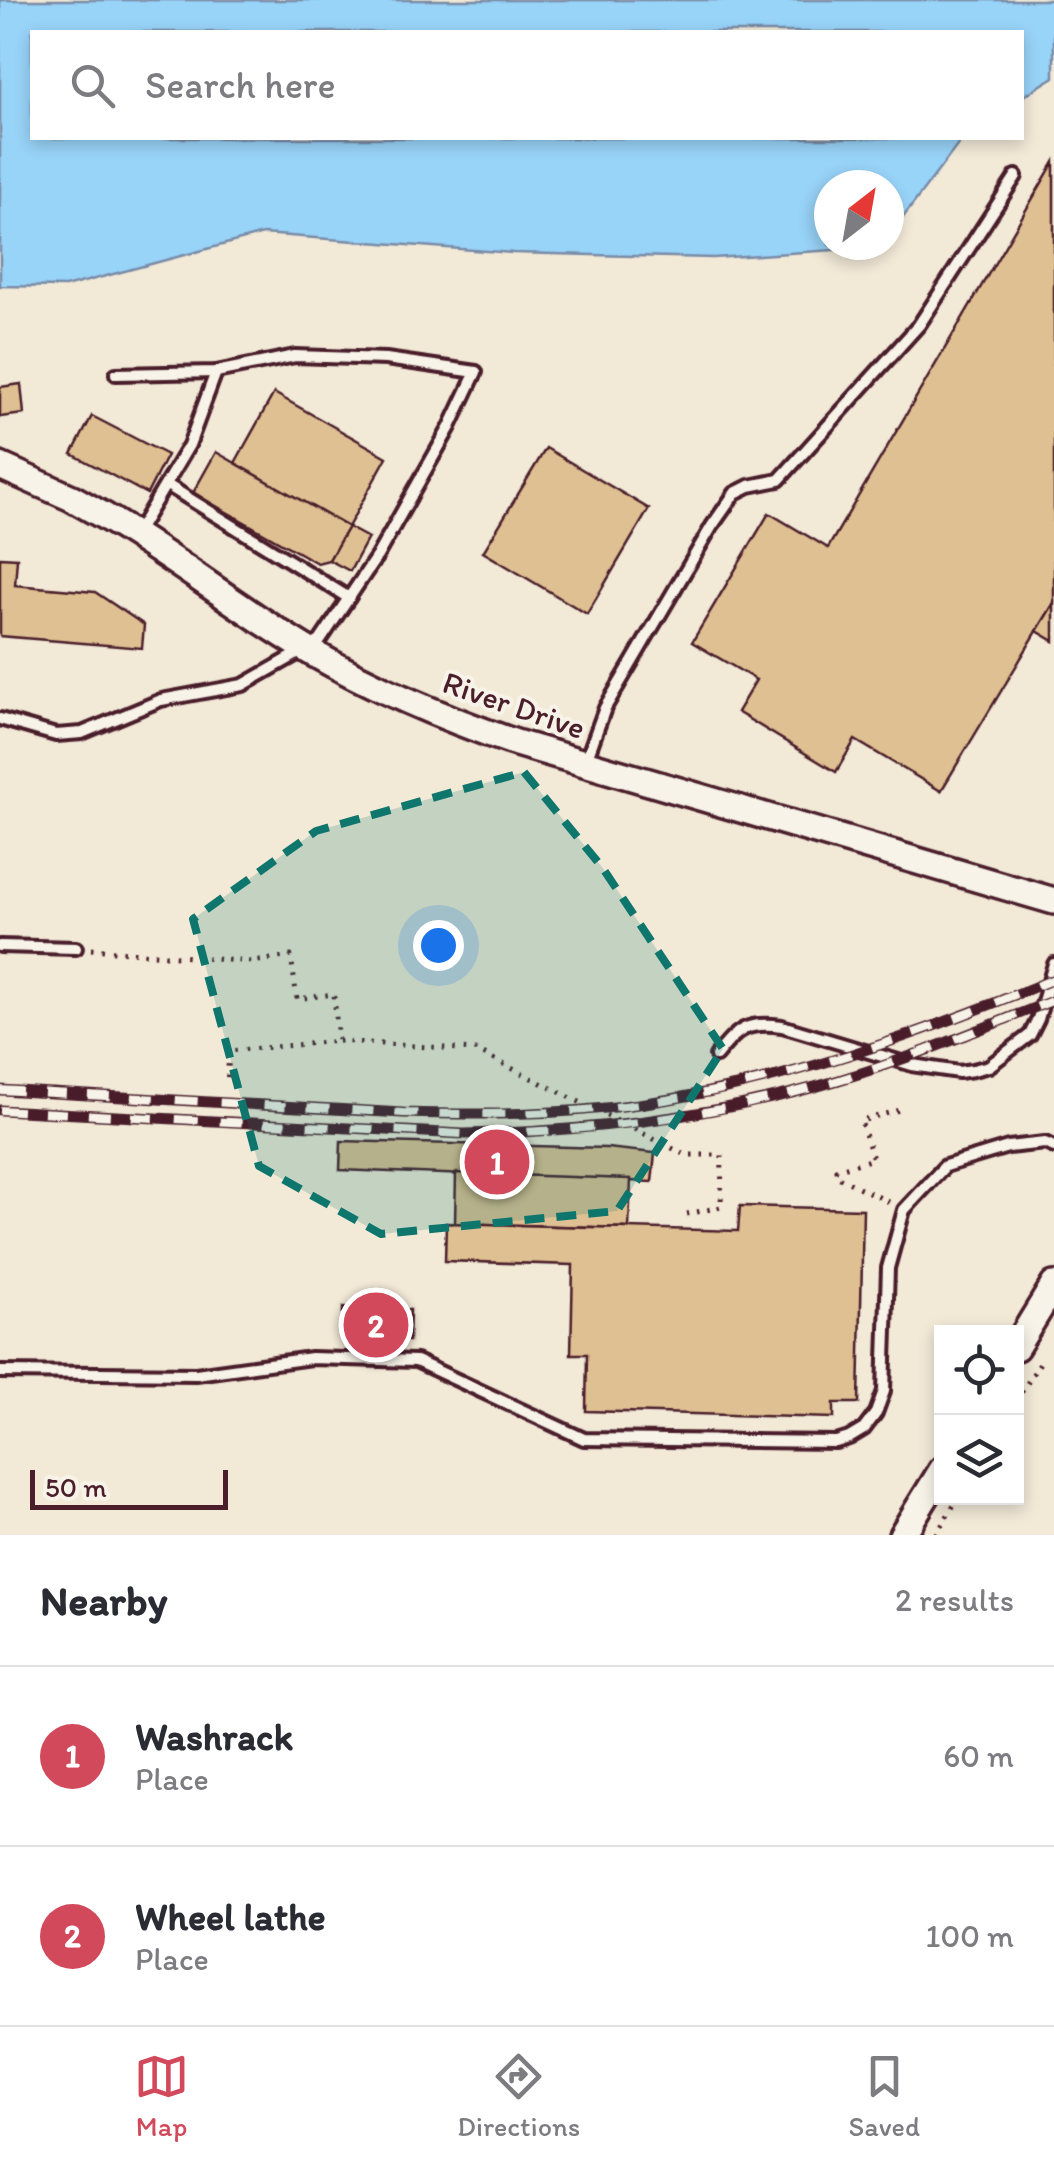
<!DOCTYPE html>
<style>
:root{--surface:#fff;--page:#f7f7f7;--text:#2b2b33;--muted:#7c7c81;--line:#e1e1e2;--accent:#d1495b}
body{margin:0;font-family:Itim,sans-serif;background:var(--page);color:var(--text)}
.controls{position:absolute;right:30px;bottom:30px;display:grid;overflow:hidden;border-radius:0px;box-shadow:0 5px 15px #0003}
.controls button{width:90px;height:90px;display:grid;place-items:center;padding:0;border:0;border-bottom:2px solid var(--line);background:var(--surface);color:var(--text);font:50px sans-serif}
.compass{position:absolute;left:814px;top:170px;width:90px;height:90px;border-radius:50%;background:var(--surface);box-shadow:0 5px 15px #0003;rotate:31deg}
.scale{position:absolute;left:30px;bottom:25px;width:198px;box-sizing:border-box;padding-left:10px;border:5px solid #4a1f2b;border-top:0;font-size:28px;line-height:35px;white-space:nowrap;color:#4a1f2b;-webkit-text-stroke:8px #f7f3e8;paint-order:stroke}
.you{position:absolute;left:438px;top:945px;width:35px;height:35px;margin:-25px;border:8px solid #fff;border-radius:50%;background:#1a73e8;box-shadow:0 0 0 15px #1a73e833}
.badge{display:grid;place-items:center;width:65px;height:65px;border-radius:50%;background:var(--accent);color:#fff;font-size:32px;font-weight:700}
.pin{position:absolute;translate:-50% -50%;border:5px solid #fff;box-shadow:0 2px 10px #0006}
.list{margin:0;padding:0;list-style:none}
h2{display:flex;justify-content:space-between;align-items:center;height:130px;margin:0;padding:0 40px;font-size:42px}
h2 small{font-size:32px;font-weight:400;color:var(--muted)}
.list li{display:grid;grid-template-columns:65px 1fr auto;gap:30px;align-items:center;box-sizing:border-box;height:180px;padding:0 40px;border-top:2px solid var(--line)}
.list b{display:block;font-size:38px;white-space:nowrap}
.list p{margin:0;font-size:32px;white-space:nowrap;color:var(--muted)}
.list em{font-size:32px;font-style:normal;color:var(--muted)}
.icon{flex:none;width:55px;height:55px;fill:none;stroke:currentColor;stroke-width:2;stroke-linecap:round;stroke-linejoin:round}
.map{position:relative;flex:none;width:1054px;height:1535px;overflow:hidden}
.search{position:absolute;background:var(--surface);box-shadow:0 5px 15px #0003;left:30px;right:30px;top:30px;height:110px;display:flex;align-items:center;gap:25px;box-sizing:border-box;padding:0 35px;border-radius:0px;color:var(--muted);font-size:38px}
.sheet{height:490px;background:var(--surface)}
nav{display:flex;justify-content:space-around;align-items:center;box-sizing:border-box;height:140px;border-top:2px solid var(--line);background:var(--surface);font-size:28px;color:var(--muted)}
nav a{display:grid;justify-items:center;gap:5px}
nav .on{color:var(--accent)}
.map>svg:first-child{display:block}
.water{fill:#98d3f8;stroke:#798ba6;stroke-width:2.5}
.building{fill:#dfc092;stroke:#4a1f2b;stroke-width:2.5}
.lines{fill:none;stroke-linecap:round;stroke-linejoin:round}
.service-casing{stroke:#4a1f2b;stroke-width:18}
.tertiary-casing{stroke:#4a1f2b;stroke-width:32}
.path{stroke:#4a1f2b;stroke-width:5;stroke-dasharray:2.5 8;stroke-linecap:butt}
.service{stroke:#f7f3e8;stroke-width:10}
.tertiary{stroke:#f7f3e8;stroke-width:25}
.rail-casing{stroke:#4a1f2b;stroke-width:11}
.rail{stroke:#f7f3e8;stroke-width:8;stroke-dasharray:22;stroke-linecap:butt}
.marked{fill:#0f766e;fill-opacity:0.2;stroke:#0f766e;stroke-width:8;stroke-dasharray:20 12;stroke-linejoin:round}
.labels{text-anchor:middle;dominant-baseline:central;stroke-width:8;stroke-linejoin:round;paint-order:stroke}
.street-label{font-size:32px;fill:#4a1f2b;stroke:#f7f3e8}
</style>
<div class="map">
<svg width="1054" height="1535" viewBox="0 0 1054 1535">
<rect width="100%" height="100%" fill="#f2e9d7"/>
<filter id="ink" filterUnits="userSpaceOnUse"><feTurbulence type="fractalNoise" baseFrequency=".01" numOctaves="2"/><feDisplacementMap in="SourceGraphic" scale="20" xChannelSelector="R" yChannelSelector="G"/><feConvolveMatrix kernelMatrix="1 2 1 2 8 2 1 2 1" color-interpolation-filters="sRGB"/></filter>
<g filter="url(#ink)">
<path class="water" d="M0,0h1054v77l-32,20v-65h-990v106h931l-74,98v-51h-60v60h53l-2,2 -167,11 -200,-5 -250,-19 -198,53 -65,-1z"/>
<g class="building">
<path d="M1054,162v441l-113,188 -86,-51 -19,32 -99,-60 19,-32 -64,-38 77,-129 59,35z"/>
<path d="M21,384l3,30 -24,3v-30z"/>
<path d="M274,393l113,64 -39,70 -113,-64z"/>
<path d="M92,416l75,39 -20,39 -75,-40z"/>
<path d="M546,448l103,61 -62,105 -104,-62z"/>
<path d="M216,452l132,75 -19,33 -12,3 -124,-70z"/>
<path d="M348,527l20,11 -18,33 -21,-11z"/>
<path d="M0,557l17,1 -2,27 80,7 49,33 -2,23 -142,-12z"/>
<path d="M1054,603v38l-17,-10z"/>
<path d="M341,1141l266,7 48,5 -3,29 -312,-12z"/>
<path d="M456,1173l175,6 -2,49 -174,-5z"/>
<path d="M740,1206l123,3 -4,194h-25v15l-248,-7 1,-57h-16l2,-89 -128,-4 1,-38 292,8z"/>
<path d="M343,1308l67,2 -1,31 -67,-2z"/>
</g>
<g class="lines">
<defs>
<g id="service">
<path d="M167,485l182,113"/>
<path d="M136,534l53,-89 27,-73"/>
<path d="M0,719l56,16 26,-2 79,-33 82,-15 77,-44 57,-85 73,-129 26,-55 -90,-13 -91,-3 -79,16 -100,2"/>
<path d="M585,763l20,-55 107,-182 23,-33 14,-7 30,-6 140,-155 97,-149"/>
<path d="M0,946l76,2"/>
<path d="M716,1056c22,-27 30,-35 66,-30l130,39 47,7 14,-2 16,-4 41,-31 8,-16 16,-55"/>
<path d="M0,1372l196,2 115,-16 105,3 168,78 252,3 13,-4 15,-9 12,-16 8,-22 4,-123 16,-58 41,-44 63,-19 37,-4 9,4"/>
</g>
<g id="tertiary">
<path d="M0,466l72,32 32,18c71,42 136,94 207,136 66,38 133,66 205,91l538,158"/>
<path d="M1016,1347l38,-62"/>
<path d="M902,1535l40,-65"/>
</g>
</defs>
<use href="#service" class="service-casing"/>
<use href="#tertiary" class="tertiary-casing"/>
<g class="path">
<path d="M91,949l161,13 39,-6 6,43 37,-5 4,47 -109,10 -2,34"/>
<path d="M338,1041l137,9 211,105h36l-1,52 -34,7"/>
<path d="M889,1202l-51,-25 -2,-7 37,-11 -12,-38 38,-11"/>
<path d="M1016,1401l25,-40"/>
<path d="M936,1535l22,-37"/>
</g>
<use href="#service" class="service"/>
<use href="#tertiary" class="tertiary"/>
<defs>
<g id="rail">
<path d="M0,1090l403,23c79,2 157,2 236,-9 144,-20 281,-70 415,-125"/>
<path d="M0,1110l463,24c128,-2 253,-17 376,-54 73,-22 144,-52 215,-80"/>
</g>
</defs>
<use href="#rail" class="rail-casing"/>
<use href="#rail" class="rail"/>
</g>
</g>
<path class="marked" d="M524,772l78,95 121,182 -106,162 -236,23 -122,-68 -66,-247 123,-88z"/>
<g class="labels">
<g class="street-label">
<text transform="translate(514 705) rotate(19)">River Drive</text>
</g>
</g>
</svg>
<div class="controls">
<button><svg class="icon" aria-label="locate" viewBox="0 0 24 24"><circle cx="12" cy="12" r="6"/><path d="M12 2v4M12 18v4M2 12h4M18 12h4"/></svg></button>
<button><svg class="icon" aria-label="layers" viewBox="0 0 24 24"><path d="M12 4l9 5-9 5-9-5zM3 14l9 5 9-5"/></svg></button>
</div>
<svg class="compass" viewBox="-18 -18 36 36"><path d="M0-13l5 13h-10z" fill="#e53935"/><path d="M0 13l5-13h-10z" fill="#7c7c81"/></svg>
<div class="scale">50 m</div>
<div class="you"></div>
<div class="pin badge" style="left:497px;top:1162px">1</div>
<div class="pin badge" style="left:376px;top:1325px">2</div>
<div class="search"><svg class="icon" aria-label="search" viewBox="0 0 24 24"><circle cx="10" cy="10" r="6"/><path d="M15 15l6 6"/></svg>Search here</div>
</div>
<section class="sheet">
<h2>Nearby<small>2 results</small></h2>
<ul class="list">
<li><span class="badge">1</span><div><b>Washrack</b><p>Place</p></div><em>60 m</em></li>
<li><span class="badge">2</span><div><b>Wheel lathe</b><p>Place</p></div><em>100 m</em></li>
</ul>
</section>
<nav>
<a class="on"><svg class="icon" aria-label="map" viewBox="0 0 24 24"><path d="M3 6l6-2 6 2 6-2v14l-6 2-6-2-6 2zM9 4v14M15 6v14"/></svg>Map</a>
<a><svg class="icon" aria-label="directions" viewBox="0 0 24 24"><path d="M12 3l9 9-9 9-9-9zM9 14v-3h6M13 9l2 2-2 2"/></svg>Directions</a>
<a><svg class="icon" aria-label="saved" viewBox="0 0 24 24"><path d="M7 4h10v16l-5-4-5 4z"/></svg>Saved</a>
</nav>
